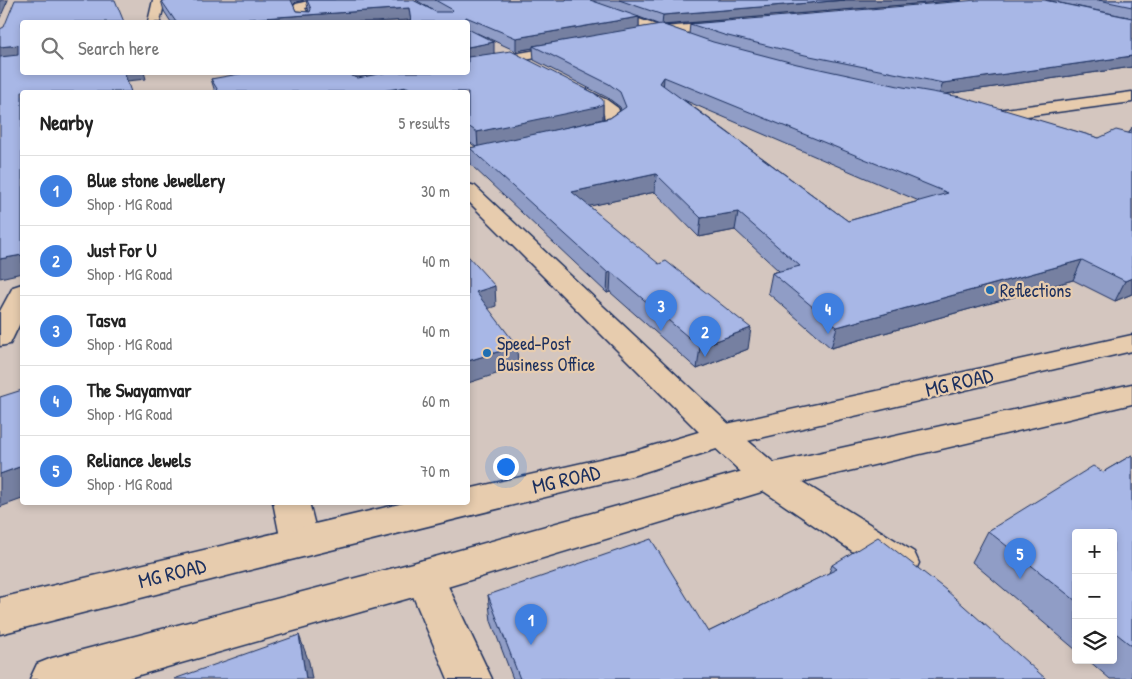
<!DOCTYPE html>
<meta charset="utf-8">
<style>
:root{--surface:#fff;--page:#f6f6f6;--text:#222;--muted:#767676;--line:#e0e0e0;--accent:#1f6fb2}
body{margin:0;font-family:"Patrick Hand",sans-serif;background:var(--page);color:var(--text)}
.controls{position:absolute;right:15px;bottom:15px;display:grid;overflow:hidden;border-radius:5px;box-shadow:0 2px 8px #0003}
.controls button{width:45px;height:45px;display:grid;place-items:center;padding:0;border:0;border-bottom:1px solid var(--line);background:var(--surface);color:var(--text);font:25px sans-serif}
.you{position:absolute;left:505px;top:466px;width:18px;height:18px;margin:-12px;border:4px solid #fff;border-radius:50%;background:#1a73e8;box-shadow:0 0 0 8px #1a73e833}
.badge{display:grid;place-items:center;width:32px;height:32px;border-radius:50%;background:var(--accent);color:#fff;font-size:16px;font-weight:700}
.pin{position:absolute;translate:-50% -41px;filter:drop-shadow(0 1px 2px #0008)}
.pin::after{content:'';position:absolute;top:26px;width:18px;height:15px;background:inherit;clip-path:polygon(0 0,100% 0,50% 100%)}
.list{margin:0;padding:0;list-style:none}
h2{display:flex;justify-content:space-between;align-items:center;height:65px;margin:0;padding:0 20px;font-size:21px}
h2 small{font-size:16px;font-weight:400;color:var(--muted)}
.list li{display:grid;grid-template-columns:32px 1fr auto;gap:15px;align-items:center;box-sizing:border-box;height:70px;padding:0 20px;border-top:1px solid var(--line)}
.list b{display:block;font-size:19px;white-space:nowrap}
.list p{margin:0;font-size:16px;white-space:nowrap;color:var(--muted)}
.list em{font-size:16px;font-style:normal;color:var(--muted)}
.icon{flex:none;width:28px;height:28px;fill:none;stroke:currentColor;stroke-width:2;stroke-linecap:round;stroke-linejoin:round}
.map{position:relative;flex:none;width:1132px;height:679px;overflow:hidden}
.search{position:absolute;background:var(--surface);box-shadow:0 2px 8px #0003;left:20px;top:20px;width:450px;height:55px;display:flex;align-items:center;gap:12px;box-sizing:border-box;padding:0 18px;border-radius:5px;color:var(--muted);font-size:19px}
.panel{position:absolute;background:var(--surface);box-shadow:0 2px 8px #0003;left:20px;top:90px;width:450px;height:415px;border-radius:5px}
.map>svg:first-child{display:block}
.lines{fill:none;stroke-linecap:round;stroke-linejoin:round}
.minor-casing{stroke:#1b2f5e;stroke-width:3}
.tertiary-casing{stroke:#1b2f5e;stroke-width:3}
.secondary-casing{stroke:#1b2f5e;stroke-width:3}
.minor{fill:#e7ccae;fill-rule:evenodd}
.tertiary{fill:#e7ccae;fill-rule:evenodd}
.secondary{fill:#e7ccae;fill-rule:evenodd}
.wall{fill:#909dc6;stroke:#1b2f5e;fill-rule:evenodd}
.shaded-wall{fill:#7680a1;stroke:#1b2f5e}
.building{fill:#a8b7e6;stroke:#1b2f5e;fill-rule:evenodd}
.poi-dot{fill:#1f6fb2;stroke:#e7ccae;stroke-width:2}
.labels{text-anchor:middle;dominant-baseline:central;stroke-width:4.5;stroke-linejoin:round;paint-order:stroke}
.poi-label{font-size:18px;fill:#1b2f5e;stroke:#e7ccae;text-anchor:start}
.near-street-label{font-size:21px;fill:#1b2f5e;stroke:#e7ccae}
</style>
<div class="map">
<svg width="1132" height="679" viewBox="0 0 1132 679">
<rect width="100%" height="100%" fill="#d4c6bf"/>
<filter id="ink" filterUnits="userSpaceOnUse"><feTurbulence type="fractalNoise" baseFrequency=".02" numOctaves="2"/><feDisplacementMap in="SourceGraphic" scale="10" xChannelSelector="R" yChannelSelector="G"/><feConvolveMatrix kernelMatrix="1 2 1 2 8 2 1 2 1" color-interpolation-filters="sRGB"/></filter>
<g filter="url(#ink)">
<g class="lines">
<defs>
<g id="minor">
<path d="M153,0h12l-5,22h-12z"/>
<path d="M312,0h23l-2,2 -28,6 7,14h-12l-7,-15 3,-3z"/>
<path d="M727,22l4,1 2,3 -2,3 -69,6 -22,4 -6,-4 1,-3 27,-5z"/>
<path d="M571,44l5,1 2,3 -2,3 -108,19v-8z"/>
<path d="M571,83l36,17 11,8 5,14c-8,11 -33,18 -45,15l-3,-4 3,-4 27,-9 -1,-6 -9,-8 -29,-15 -3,-3 3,-3z"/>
<path d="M1132,92v10l-127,17 -6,-1 -2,-4 2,-4 6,-1z"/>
<path d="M508,143l6,2 3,4 -3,4 -46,11v-12z"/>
<path d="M468,184l7,2 258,242 47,40 134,84 5,11 -5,11 -14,5 -14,-5 -130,-88 -45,-42 -243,-243z"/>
<path d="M22,284v35l-12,25 -10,2v-35l13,-24z"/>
<path d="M273,502h36l10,40 -6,11 -13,4 -13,-4 -6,-11z"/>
<path d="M424,560l14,5 54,114h-44l-43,-102 5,-12z"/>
</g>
<path id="tertiary" d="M567,0h17l104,36 2,3 -2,3h-10l-109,-40z"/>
<g id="secondary">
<path d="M1132,335v16l-406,95 -91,29 -385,95 -250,64v-36l408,-96h60v-13l167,-38 87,-26z"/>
<path d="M1132,384v20l-364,86 -344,104 -299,85h-95l7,-15 15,-6 372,-98 344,-96z"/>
</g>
</defs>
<use href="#minor" class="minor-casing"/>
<use href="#tertiary" class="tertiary-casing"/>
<use href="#secondary" class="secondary-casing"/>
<use href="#minor" class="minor"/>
<use href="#tertiary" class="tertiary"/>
<use href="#secondary" class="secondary"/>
</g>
<g class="wall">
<path d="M161,0l135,2 -3,3 3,6 13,1 -3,-12h107l23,12 -20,-12h546l-299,25 26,9 1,-10 438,-7 -82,-17h86v67l-186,27 153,44 30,-5 3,-6v167l-17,7 -42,-21 -242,68 -63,-55 4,-20 7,-2 -44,-41 -36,7 -44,-45 -66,14 159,143 -51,20 -87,-77 -3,1 -136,-128 -1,-17 6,-1 -8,-6v-49h-253l-4,-13 257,-7v-50h-57v-2l-35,2h-205l-7,-11zM639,17l21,8 -21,3zM477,33l39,18 17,-3 1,12 74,38 12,9 1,3 -11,8 -7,1v-15l-109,-51zM684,100l235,101 -71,20z"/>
<path d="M1132,455v224h-22l-22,-19h25v-127h-37v117l-104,-88 16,-31 115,-59z"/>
<path d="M832,565l214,114h-533l-22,-58 -3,-26 220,37 121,-59z"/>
</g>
<g class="shaded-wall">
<path d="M0,0h8l-8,18z"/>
<path d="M290,0h14l-8,2 -5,5z"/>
<path d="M845,0h117l-300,25 1,-10z"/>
<path d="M409,8l2,12 -35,2h-171z"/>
<path d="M639,17v12l-106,17v2l-17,3v-13z"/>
<path d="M494,42v13l-26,6v-14z"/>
<path d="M18,45l4,10 -22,4v-12z"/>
<path d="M1132,56v11l-193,28 4,-12z"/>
<path d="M124,72h20l2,7 -19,2z"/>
<path d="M348,72h46l-44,14z"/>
<path d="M664,77l-1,15 -3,-9z"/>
<path d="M407,87l1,5h-33z"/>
<path d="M603,104v15l-125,29 -1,-16z"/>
<path d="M656,174l-1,18 -83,18v-18z"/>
<path d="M738,212l-3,18 -36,7 2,-19z"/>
<path d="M22,255v18l-22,5v-19z"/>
<path d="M1082,260l-9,20 -242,68 6,-21z"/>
<path d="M611,272l-1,20 -3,1 1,-20z"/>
<path d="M1132,278v16l-17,7 10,-20z"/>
<path d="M495,286l1,20 -18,6 -2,-20z"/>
<path d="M751,328l-3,21 -51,20 3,-22z"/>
<path d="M517,346l1,21 -50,16v-22z"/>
<path d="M22,466v33l-22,8v-33z"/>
<path d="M299,635l10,27 3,17h-6z"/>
</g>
<g class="building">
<path d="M15,0h100l9,22h-102v50h102l7,20h-109v163l-22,4v-202l18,-2v-10l-18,2v-18l4,-2z"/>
<path d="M161,0h130l5,11 14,1 1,-3 -4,-9h106l23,12h15l2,-2 -18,-10h155l49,17 -123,21 -50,-21v5h-55l-2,-14 -204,14h-29z"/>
<path d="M619,0h226l-182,15z"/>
<path d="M977,0h67l88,18v38l-189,27 -138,-28 -81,-20 -34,-11z"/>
<path d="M1099,0h33v7z"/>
<path d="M661,24l52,18 84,22 106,23 58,10 138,41 17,-8 16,4v144l-7,3 -43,-21 -245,67 -65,-54 28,-7 -62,-54 -37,6 -45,-44 -84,18 87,72 7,-3 85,67 -51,19 -89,-75 -3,1 -138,-125 140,-30 16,-11 -6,-15 -11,-8 -76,-38zM664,77l284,116 -100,28 -188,-138z"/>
<path d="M468,29l26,13 -26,5z"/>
<path d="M511,51l83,42 9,7v4l-6,3 -120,25 -9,-6v-34h-52l-9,-5 -32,5h-156l-8,-13 39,-7h98l3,4 7,2 30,-6h80v-15z"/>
<path d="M468,256l27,30 -19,6 41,54 -49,15z"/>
<path d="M22,390v76l-22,8v-77z"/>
<path d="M1132,455v191l-19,-15v-98h-37v68l-88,-70 105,-65 10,6z"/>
<path d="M878,537l68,53 100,89h-526l-32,-84 163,-56 57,93 129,-63 -5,-4z"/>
<path d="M299,635l7,44h-132z"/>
</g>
</g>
<g class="poi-dot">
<circle cx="990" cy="290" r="5"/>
<circle cx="487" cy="353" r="5"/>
</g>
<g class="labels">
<g class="poi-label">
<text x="1000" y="290">Reflections</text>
<text x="497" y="343">Speed-Post<tspan x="497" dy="21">Business Office</tspan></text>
</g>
<g class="near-street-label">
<text transform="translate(959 382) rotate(-13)">MG ROAD</text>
<text transform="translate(566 479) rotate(-13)">MG ROAD</text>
<text transform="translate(172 573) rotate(-14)">MG ROAD</text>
</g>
</g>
</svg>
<div class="controls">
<button>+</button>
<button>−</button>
<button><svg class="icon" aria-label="layers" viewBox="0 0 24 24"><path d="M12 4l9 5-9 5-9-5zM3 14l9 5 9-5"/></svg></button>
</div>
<div class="you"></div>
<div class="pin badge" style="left:531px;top:645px;background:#3f7fe0">1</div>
<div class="pin badge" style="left:705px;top:357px;background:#3f7fe0">2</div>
<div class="pin badge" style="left:661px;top:331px;background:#3f7fe0">3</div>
<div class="pin badge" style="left:828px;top:334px;background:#3f7fe0">4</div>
<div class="pin badge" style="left:1020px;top:579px;background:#3f7fe0">5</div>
<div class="search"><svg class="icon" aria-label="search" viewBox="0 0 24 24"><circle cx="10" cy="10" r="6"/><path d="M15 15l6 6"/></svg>Search here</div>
<section class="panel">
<h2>Nearby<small>5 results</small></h2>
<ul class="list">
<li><span class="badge" style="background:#3f7fe0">1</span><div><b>Blue stone Jewellery</b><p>Shop · MG Road</p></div><em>30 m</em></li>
<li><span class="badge" style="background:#3f7fe0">2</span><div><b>Just For U</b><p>Shop · MG Road</p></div><em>40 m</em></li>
<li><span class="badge" style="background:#3f7fe0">3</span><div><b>Tasva</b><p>Shop · MG Road</p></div><em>40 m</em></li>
<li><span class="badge" style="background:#3f7fe0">4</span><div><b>The Swayamvar</b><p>Shop · MG Road</p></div><em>60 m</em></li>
<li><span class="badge" style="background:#3f7fe0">5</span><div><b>Reliance Jewels</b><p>Shop · MG Road</p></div><em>70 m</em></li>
</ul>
</section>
</div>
